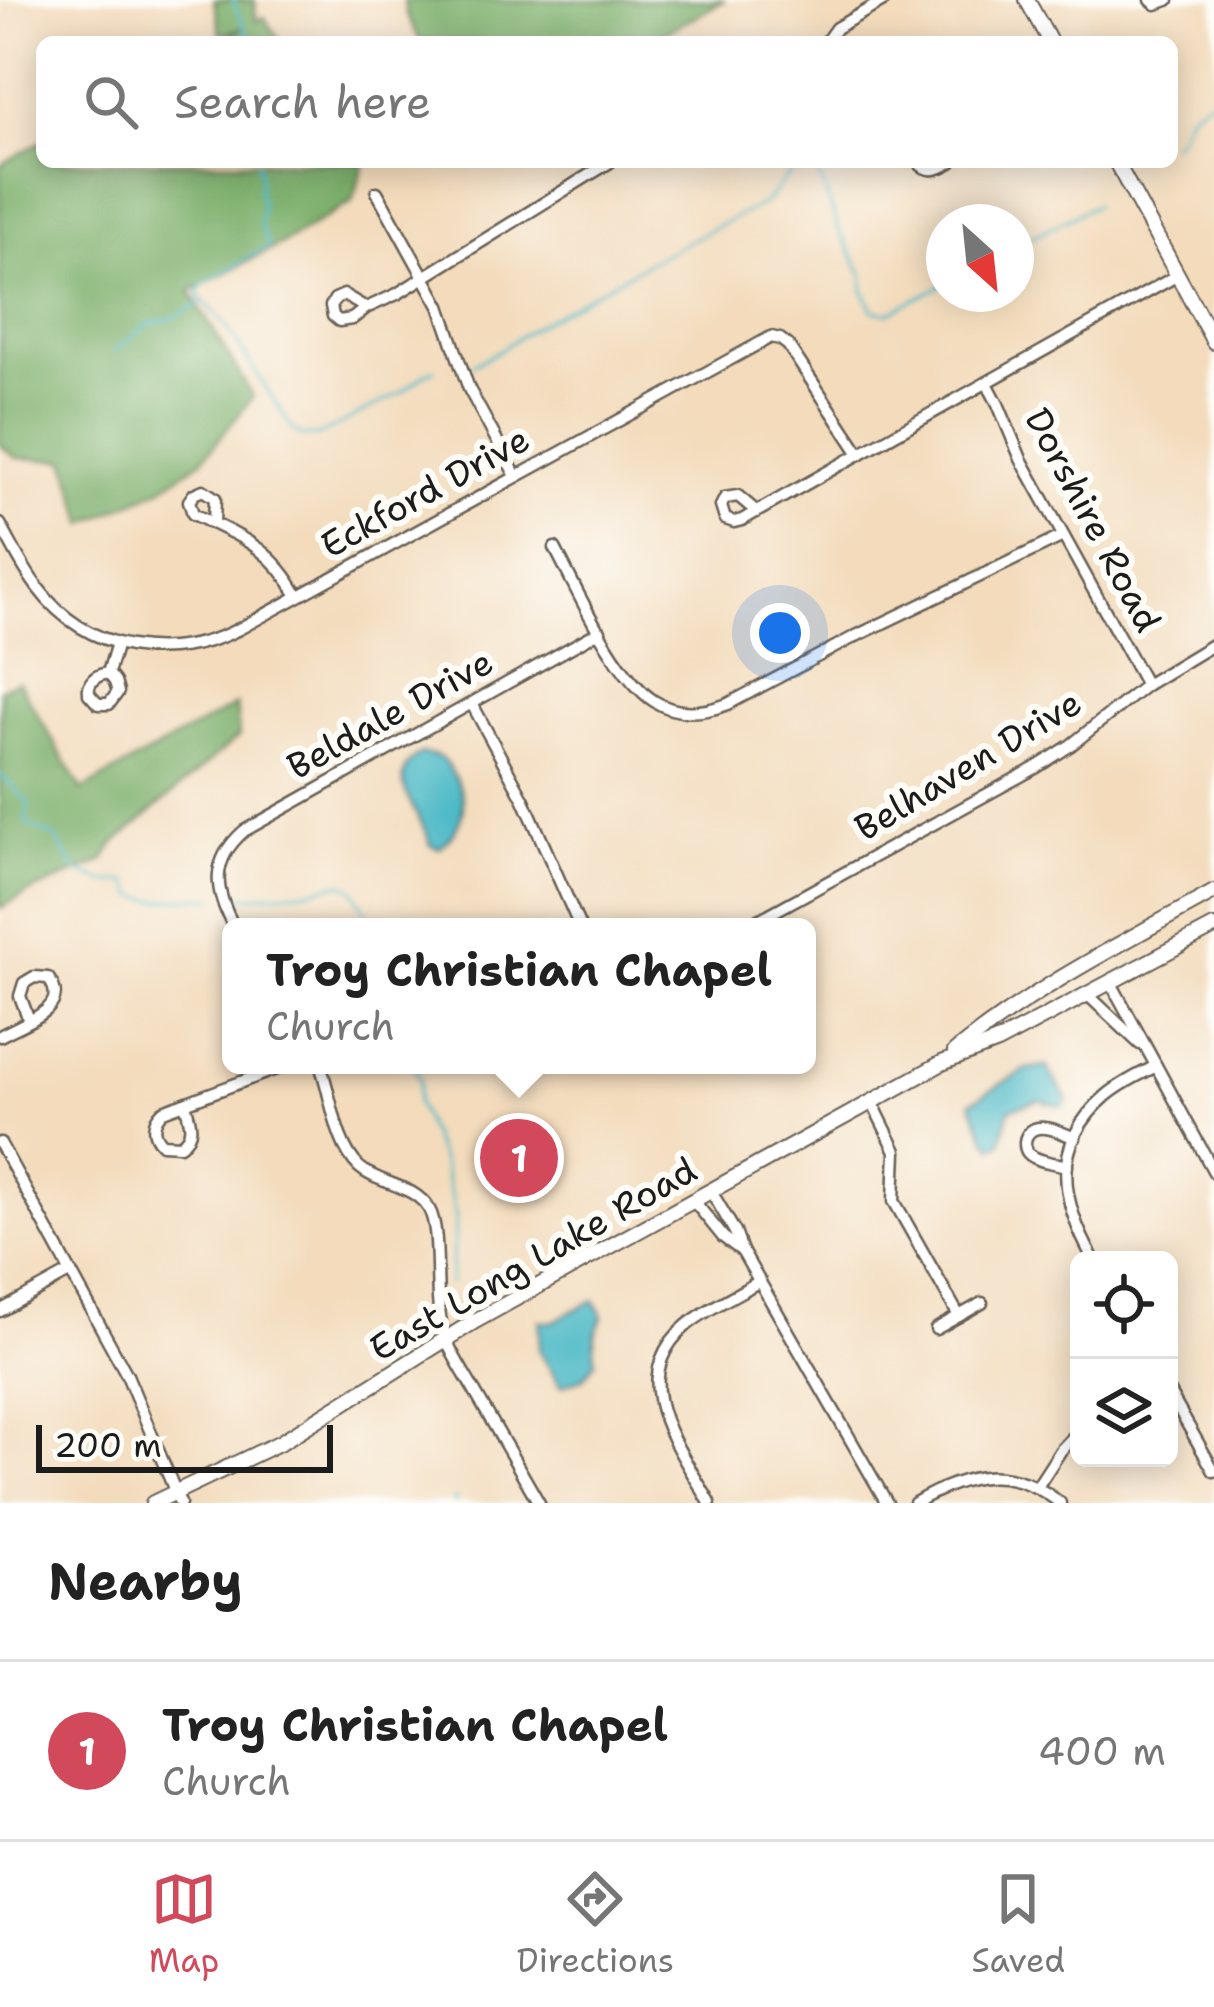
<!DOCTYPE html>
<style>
:root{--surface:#fff;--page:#f2f2f2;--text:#222;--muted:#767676;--line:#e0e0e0;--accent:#d1495b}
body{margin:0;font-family:"Shantell Sans",sans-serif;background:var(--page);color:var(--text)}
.controls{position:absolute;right:36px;bottom:36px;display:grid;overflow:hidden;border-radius:18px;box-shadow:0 6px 30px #0003}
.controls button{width:108px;height:108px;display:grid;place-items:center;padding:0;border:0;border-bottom:3px solid var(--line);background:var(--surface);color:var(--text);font:60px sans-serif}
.compass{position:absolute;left:926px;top:204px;width:108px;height:108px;border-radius:50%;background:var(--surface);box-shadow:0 6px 30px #0003;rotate:153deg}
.scale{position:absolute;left:36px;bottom:30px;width:297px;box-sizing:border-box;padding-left:12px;border:6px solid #1c1c1c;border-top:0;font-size:33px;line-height:42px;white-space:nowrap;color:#1c1c1c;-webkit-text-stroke:9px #fdfcf7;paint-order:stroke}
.you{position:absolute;left:780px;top:633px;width:42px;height:42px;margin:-30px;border:9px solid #fff;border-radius:50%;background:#1a73e8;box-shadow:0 0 0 18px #1a73e833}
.badge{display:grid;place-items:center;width:78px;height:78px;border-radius:50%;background:var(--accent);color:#fff;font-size:39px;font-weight:700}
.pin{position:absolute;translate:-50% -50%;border:6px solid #fff;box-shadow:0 3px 12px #0006}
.popup{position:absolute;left:222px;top:918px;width:594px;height:156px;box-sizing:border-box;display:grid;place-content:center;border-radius:18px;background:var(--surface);filter:drop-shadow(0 3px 9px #0005);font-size:39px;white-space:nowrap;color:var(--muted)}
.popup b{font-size:45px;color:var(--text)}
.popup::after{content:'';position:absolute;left:50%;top:100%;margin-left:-24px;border:24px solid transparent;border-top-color:var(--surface)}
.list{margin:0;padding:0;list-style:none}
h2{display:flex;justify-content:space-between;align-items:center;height:156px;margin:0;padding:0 48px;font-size:51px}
h2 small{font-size:39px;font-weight:400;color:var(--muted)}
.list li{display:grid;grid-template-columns:78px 1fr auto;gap:36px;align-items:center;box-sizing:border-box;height:180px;padding:0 48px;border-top:3px solid var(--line)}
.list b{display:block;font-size:45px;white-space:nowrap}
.list p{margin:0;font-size:39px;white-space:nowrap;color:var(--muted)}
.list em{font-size:39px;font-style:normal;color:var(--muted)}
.icon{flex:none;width:66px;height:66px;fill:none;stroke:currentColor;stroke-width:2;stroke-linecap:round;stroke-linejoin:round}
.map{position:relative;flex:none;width:1214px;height:1503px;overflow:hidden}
.search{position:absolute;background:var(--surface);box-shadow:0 6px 30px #0003;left:36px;right:36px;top:36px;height:132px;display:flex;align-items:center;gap:30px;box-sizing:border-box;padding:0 42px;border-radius:18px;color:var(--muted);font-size:45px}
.sheet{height:336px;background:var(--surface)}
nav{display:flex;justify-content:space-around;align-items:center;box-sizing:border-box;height:168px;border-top:3px solid var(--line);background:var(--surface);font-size:33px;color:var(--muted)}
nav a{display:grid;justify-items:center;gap:6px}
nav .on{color:var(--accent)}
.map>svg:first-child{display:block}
.forest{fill:#7caf6b;stroke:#4c6644;stroke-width:3}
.water{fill:#4cb9c6;stroke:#346a71;stroke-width:3}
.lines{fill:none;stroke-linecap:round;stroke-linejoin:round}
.stream{stroke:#4cb9c6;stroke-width:3}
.minor-casing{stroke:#675f54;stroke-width:15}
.major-casing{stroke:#675f54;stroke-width:18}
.minor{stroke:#fff;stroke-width:10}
.major{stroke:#fff;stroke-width:14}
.labels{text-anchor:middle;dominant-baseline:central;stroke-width:12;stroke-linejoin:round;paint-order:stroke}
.street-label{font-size:36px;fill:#1c1c1c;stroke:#fdfcf7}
</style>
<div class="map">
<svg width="1214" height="1503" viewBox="0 0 1214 1503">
<rect width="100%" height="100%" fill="#fdfcf7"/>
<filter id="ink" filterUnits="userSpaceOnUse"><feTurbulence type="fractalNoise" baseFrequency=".00833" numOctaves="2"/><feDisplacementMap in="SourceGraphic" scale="24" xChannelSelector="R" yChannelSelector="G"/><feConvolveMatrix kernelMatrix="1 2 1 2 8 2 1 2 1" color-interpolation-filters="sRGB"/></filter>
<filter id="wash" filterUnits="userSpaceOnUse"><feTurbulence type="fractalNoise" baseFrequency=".004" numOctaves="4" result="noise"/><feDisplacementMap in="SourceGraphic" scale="48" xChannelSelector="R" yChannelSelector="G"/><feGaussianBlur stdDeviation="2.7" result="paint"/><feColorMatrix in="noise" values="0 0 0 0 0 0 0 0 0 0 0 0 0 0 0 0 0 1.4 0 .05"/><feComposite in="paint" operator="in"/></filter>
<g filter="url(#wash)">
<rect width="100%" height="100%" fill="#f3dbbc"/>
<g class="forest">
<path d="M214,0h41l1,21 8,-4 17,25h-61l25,-15 -24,8z"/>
<path d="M404,0h321l-77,42h-227l-15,-28z"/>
<path d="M42,141v21h323l-13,40 -70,42 -92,47 63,106 -51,63 -42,29 -75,35 -19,-64 -50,-2 -16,-13v-280z"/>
<path d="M18,681l64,109 154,-85 3,31 -125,108 -10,17 -74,31 -30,16v-219z"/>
</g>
<g class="water">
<path d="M420,754c16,0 23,2 31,17 19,30 15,52 -11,77l-9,-3c-9,-32 -50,-68 -11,-91z"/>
<path d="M1046,1066l22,34 -6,7 -23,-7 -29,9 -9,34 -7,4 -8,-9 -15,-36 56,-33z"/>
<path d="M594,1300l9,17c-9,16 -11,26 -7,44l-13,17 -22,8 -22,-35 1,-30 12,1z"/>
</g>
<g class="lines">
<g class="stream">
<path d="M233,0c4,16 14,25 15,42"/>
<path d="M1172,144c9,-9 9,-14 13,-24 5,-11 19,-18 29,-23"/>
<path d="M257,162l3,14 -1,16 3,12 -2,21 9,21 -67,39 -4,10 27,29 68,106 10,6h15l84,-44 24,-19 9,-3"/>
<path d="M1016,245l79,-40"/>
<path d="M113,352l35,-28 25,-6 28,-15"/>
<path d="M473,364c23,-8 49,-31 71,-43 71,-40 141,-80 213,-114 23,-11 18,-30 49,-40l8,3 8,12 16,46 25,47 1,16 9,19 15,3 56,-29"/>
<path d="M0,774l29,29 -3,16 2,6 27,12 21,34 29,11h23l7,14c32,10 46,-2 78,2"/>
<path d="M230,898l80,-8 33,-7 10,5 21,39"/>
<path d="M414,1065l6,16 -3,22 25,59 14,55 -6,67"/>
<path d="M455,1498v5"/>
</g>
</g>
</g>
<g filter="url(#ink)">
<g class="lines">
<defs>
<g id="minor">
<path d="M1151,0l5,4 12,-4"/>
<path d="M826,42l10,-14 49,-28"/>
<path d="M918,162c10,12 21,7 33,0"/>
<path d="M377,192l63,114 29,83 47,87"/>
<path d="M366,308l-22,-13 -9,4 -4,7 2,10 6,5 13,-2 14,-11 31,-14 213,-132"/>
<path d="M987,383l11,21 23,55 125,226"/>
<path d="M757,512l-19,-16 -13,2 -4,8 4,13 9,3 8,-2 436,-245"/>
<path d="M214,522l1,-24 -12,-8 -9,4 -5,7 4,13c48,23 78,33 105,82"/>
<path d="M0,524c12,21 23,45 38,64 48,65 132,76 201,41l532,-292 9,2 8,6 72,109"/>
<path d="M555,548c22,42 60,128 99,153 23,15 50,12 74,3l126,-67 209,-101"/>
<path d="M108,673l7,9 3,10 -9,12h-11l-9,-10c-2,-13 7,-19 19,-21l9,-30"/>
<path d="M472,704l52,96 56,127"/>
<path d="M234,927c-20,-37 -24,-66 10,-96l356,-200"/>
<path d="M746,927l291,-160 34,-22 75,-60 68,-41"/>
<path d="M1111,983l103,189"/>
<path d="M1088,995l52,49"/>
<path d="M0,1036c22,-13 73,-27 48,-58l-14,-1 -10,6 -4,13 9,24"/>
<path d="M320,1065c12,31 14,77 39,102 20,18 55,17 70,42 13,23 4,86 13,117 6,24 21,45 33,66 21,37 43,74 64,111"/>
<path d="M872,1102l24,49 -2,50 65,115"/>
<path d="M185,1104c5,16 11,30 -5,41l-18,-1c-11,-10 -10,-23 1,-33l124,-46"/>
<path d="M0,1143l127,232 53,128"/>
<path d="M1067,1166c-10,-3 -31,-4 -39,-13 -4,-5 -4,-14 0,-19 10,-14 35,-1 47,4"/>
<path d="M693,1200l30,37 19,14 -7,-19 -24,-41"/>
<path d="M742,1251l145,252"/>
<path d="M1094,1260c-33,-58 -45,-115 12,-164 15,-13 33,-21 50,-30"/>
<path d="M0,1311l71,-39"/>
<path d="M936,1329l46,-26"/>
<path d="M1169,1392l45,79"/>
<path d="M1037,1487l24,-37 18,-19"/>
<path d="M710,1503c-30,-54 -88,-124 -23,-178 21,-17 49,-30 73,-44"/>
<path d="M915,1503c51,-30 95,-40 145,0"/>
</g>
<g id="major">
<path d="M1027,0l23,42"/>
<path d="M1116,162l98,180"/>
<path d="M955,1052c78,-64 171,-111 259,-160"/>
<path d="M153,1503l128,-61 194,-121 467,-258 55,-21 217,-115"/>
</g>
</defs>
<use href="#minor" class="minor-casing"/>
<use href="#major" class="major-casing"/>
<use href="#minor" class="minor"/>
<use href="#major" class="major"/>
</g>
</g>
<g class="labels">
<g class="street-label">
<text transform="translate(425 492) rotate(-29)">Eckford Drive</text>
<text transform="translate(1093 520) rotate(62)">Dorshire Road</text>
<text transform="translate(390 714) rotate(-29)">Beldale Drive</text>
<text transform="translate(968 765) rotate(-31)">Belhaven Drive</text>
<text transform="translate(533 1259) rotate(-30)">East Long Lake Road</text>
</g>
</g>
</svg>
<div class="controls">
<button><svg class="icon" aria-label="locate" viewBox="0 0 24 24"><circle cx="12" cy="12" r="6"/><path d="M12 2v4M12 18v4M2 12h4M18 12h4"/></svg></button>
<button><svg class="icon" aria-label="layers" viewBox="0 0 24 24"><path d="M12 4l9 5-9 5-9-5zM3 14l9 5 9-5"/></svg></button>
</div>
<svg class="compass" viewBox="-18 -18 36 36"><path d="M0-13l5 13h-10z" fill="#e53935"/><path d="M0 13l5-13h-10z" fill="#767676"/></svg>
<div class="scale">200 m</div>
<div class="you"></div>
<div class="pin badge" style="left:519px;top:1158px">1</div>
<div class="popup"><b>Troy Christian Chapel</b>Church</div>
<div class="search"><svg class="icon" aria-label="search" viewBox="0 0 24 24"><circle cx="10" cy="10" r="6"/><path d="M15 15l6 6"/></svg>Search here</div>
</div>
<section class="sheet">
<h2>Nearby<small></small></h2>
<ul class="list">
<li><span class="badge">1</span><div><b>Troy Christian Chapel</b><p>Church</p></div><em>400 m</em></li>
</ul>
</section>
<nav>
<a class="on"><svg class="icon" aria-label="map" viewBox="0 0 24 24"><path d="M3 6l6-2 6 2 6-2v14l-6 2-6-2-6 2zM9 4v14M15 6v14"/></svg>Map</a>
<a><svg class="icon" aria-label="directions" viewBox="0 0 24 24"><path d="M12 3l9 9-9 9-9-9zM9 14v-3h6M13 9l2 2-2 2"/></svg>Directions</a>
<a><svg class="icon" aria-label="saved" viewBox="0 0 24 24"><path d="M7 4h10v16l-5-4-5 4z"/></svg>Saved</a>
</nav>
